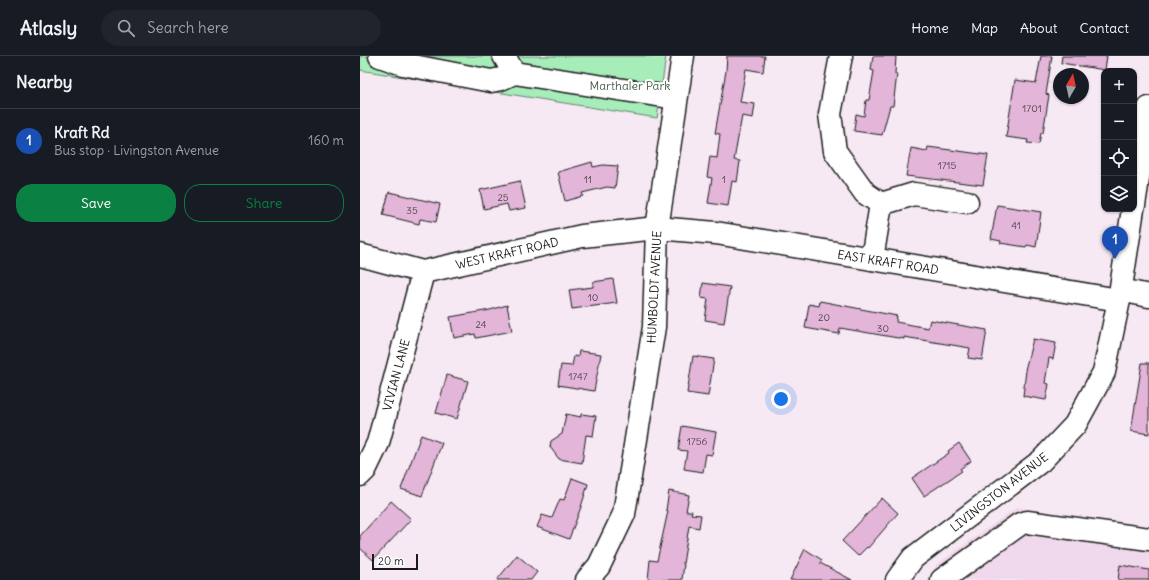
<!DOCTYPE html>
<meta charset="utf-8">
<style>
:root{--surface:#171b24;--page:#20242c;--text:#f1f3f6;--muted:#9ea1a6;--line:#363941;--accent:#0b8043}
body{margin:0;font-family:Delius,sans-serif;background:var(--page);color:var(--text)}
.controls{position:absolute;right:12px;top:12px;display:grid;overflow:hidden;border-radius:8px;box-shadow:0 1px 3px #0004}
.controls button{width:36px;height:36px;display:grid;place-items:center;padding:0;border:0;border-bottom:1px solid var(--line);background:var(--surface);color:var(--text);font:20px sans-serif}
.compass{position:absolute;left:693px;top:12px;width:36px;height:36px;border-radius:50%;background:var(--surface);box-shadow:0 1px 3px #0004;rotate:9deg}
.scale{position:absolute;left:12px;bottom:10px;width:46px;box-sizing:border-box;padding-left:4px;border:2px solid #1c1c1c;border-top:0;font-size:11px;line-height:14px;white-space:nowrap;color:#1c1c1c;-webkit-text-stroke:3px #fff;paint-order:stroke}
.you{position:absolute;left:421px;top:343px;width:14px;height:14px;margin:-10px;border:3px solid #fff;border-radius:50%;background:#1a73e8;box-shadow:0 0 0 6px #1a73e833}
.badge{display:grid;place-items:center;width:26px;height:26px;border-radius:50%;background:var(--accent);color:#fff;font-size:13px;font-weight:700}
.pin{position:absolute;translate:-50% -33px;filter:drop-shadow(0 1px 2px #0008)}
.pin::after{content:'';position:absolute;top:21px;width:14px;height:12px;background:inherit;clip-path:polygon(0 0,100% 0,50% 100%)}
.list{margin:0;padding:0;list-style:none}
h2{display:flex;justify-content:space-between;align-items:center;height:52px;margin:0;padding:0 16px;font-size:17px}
h2 small{font-size:13px;font-weight:400;color:var(--muted)}
.list li{display:grid;grid-template-columns:26px 1fr auto;gap:12px;align-items:center;box-sizing:border-box;height:64px;padding:0 16px;border-top:1px solid var(--line)}
.list b{display:block;font-size:15px;white-space:nowrap}
.list p{margin:0;font-size:13px;white-space:nowrap;color:var(--muted)}
.list em{font-size:13px;font-style:normal;color:var(--muted)}
.actions{display:flex;gap:8px;padding:12px 16px}
.actions a{flex:1;padding:9px 0;border:1px solid var(--accent);border-radius:16px;text-align:center;font-size:14px;color:var(--accent)}
.actions .main{background:var(--accent);color:#fff}
.icon{flex:none;width:22px;height:22px;fill:none;stroke:currentColor;stroke-width:2;stroke-linecap:round;stroke-linejoin:round}
.map{position:relative;flex:none;width:789px;height:524px;overflow:hidden}
header{display:flex;align-items:center;gap:24px;box-sizing:border-box;height:56px;padding:0 20px;background:var(--surface);border-bottom:1px solid var(--line)}
header strong{font-size:19px}
nav{display:flex;gap:22px;margin-inline-start:auto;font-size:14px}
.search{width:280px;height:36px;background:var(--page);display:flex;align-items:center;gap:10px;box-sizing:border-box;padding:0 14px;border-radius:22px;color:var(--muted);font-size:15px}
main{display:flex}
aside{flex:1;background:var(--surface)}
.map>svg:first-child{display:block}
.built{fill:#f0d9ec}
.green{fill:#a6edba;stroke:#61846b}
.building{fill:#e2b5d9;stroke:#1c1c1c}
.lines{fill:none;stroke-linecap:round;stroke-linejoin:round}
.minor-casing{stroke:#1c1c1c;stroke-width:25}
.minor{stroke:#fff;stroke-width:22}
.labels{text-anchor:middle;dominant-baseline:central;stroke-width:4;stroke-linejoin:round;paint-order:stroke}
.number-label{font-size:10px;fill:#4e424b}
.park-label{font-size:12px;fill:#455b4b;stroke:#fff}
.street-label{font-size:12px;fill:#1c1c1c;stroke:#fff}
</style>
<header>
<strong>Atlasly</strong>
<div class="search"><svg class="icon" aria-label="search" viewBox="0 0 24 24"><circle cx="10" cy="10" r="6"/><path d="M15 15l6 6"/></svg>Search here</div>
<nav><a>Home</a><a>Map</a><a>About</a><a>Contact</a></nav>
</header>
<main>
<aside>
<h2>Nearby<small></small></h2>
<ul class="list">
<li><span class="badge" style="background:#1a4fb4">1</span><div><b>Kraft Rd</b><p>Bus stop · Livingston Avenue</p></div><em>160 m</em></li>
</ul>
<div class="actions"><a class="main">Save</a><a>Share</a></div>
</aside>
<div class="map">
<svg width="789" height="524" viewBox="0 0 789 524">
<rect width="100%" height="100%" fill="#f6e9f4"/>
<filter id="ink" filterUnits="userSpaceOnUse"><feTurbulence type="fractalNoise" baseFrequency=".025" numOctaves="2"/><feDisplacementMap in="SourceGraphic" scale="8" xChannelSelector="R" yChannelSelector="G"/><feConvolveMatrix kernelMatrix="1 2 1 2 8 2 1 2 1" color-interpolation-filters="sRGB"/></filter>
<g filter="url(#ink)">
<path class="built" d="M657,451l132,22v51h-221l9,-16z"/>
<path class="green" d="M0,0h306l-9,62 -297,-48z"/>
<g class="building">
<path d="M367,0h38l-2,16 -17,-3 -6,33 15,2 -2,14 -11,-2 -8,44 6,1 -3,21 -5,-1 -4,25 -20,-3 4,-25 -5,-1 3,-20 7,1 3,-24 -5,-1 11,-62z"/>
<path d="M513,0h23l-1,18h2l-4,32h-3l-8,29 -28,-4 2,-17 8,2 2,-16h3l5,-29 -3,-1z"/>
<path d="M681,0h11l-6,38 3,1 -6,38h-2l-2,11 -12,-1 1,-3 -22,-3 9,-57 21,3z"/>
<path d="M702,0h45l-2,14 -44,-7z"/>
<path d="M568,91l60,8 -5,30 -77,-9 5,-28 16,3z"/>
<path d="M232,106l1,5 10,-2 15,1 -3,22 -8,-1 -25,6 1,3 -18,5 -7,-29z"/>
<path d="M160,125l6,27 -17,3 -2,-7 -23,5 -4,-19z"/>
<path d="M29,136l51,12 -4,18 -16,-3 -1,5 -36,-9z"/>
<path d="M637,149l44,7 -5,35 -9,-2 -1,2 -26,-4 1,-2 -10,-2z"/>
<path d="M253,223l4,24 -45,6 -3,-19 24,-3v-5z"/>
<path d="M343,227l27,4 -6,36 -19,-3 3,-21 -7,-1z"/>
<path d="M460,245l77,15 -1,6 32,6 2,-8 57,10 -5,30 -14,-2 2,-10 -66,-11v2l-64,-11 -1,6 -34,-6 4,-24 10,2z"/>
<path d="M147,249l5,26 -36,7 -1,-4 -21,4 -4,-21 40,-7z"/>
<path d="M673,283l23,4 -3,16 -4,-1 -4,25 4,1 -3,16 -23,-4 3,-26h-1z"/>
<path d="M219,295l22,3 -7,37 -36,-6 3,-20 11,1 2,-10 4,1z"/>
<path d="M333,300l21,3 -6,37 -21,-3z"/>
<path d="M782,307h7v71l-18,-3z"/>
<path d="M87,319l21,6 -11,38 -21,-6z"/>
<path d="M206,358l15,3v-3l15,2 -3,20 -7,-1 -4,28 -23,-4 -9,-12 1,-6 11,-7z"/>
<path d="M322,370l34,6 -4,23 -6,-1 -3,18 -19,-3 3,-18 -9,-1z"/>
<path d="M61,379l21,8 -20,53 -21,-7z"/>
<path d="M599,387l12,18 -11,8 2,2 -38,25 -12,-18 37,-25 -1,-2z"/>
<path d="M212,422l16,6 -7,23 -12,32 -32,-12 5,-12 10,3 8,-19 4,1z"/>
<path d="M309,435l20,4 -3,16h6l-1,3 10,1 -2,13 -10,-2 -6,38h1l-2,16h-34l2,-20 7,1 11,-50 -2,-1z"/>
<path d="M522,442l16,15 -30,35 -1,-1 -9,9 -16,-15z"/>
<path d="M31,445l20,18 -38,41 -13,-12v-12z"/>
<path d="M445,493l17,11 -2,3 32,17h-62z"/>
<path d="M157,499l20,17 -6,8h-34z"/>
<path d="M760,509l29,5v10h-31z"/>
</g>
<g class="lines">
<defs>
<g id="minor">
<path d="M20,0l23,8 88,17 10,-2 13,-6 162,25"/>
<path d="M144,0l10,17"/>
<path d="M481,0l-11,58 5,37 30,42 16,11 -9,55"/>
<path d="M521,148l33,-10 53,8"/>
<path d="M774,149l15,-97"/>
<path d="M0,199l63,17 159,-36 75,-8 59,5 403,67"/>
<path d="M761,234l28,6"/>
<path d="M0,419l5,-5 13,-27 45,-171"/>
<path d="M227,524l12,-14 25,-52 30,-187 3,-99 26,-172"/>
<path d="M537,524l16,-22 128,-97 34,-36 29,-53 15,-72 14,-91"/>
<path d="M582,524l78,-56 7,-2 122,17"/>
</g>
</defs>
<use href="#minor" class="minor-casing"/>
<use href="#minor" class="minor"/>
</g>
</g>
<g class="labels">
<g class="number-label">
<text x="672" y="52">1701</text>
<text x="587" y="109">1715</text>
<text x="228" y="123">11</text>
<text x="364" y="123">1</text>
<text x="143" y="141">25</text>
<text x="52" y="154">35</text>
<text x="656" y="169">41</text>
<text x="233" y="241">10</text>
<text x="464" y="261">20</text>
<text x="121" y="268">24</text>
<text x="523" y="272">30</text>
<text x="218" y="320">1747</text>
<text x="337" y="385">1756</text>
</g>
<g class="park-label">
<text x="270" y="29">Marthaler Park</text>
</g>
<g class="street-label">
<text transform="translate(147 197) rotate(-13)">WEST KRAFT ROAD</text>
<text transform="translate(528 206) rotate(9)">EAST KRAFT ROAD</text>
<text transform="translate(294 231) rotate(-87)">HUMBOLDT AVENUE</text>
<text transform="translate(36 319) rotate(-75)">VIVIAN LANE</text>
<text transform="translate(639 436) rotate(-38)">LIVINGSTON AVENUE</text>
</g>
</g>
</svg>
<div class="controls">
<button>+</button>
<button>−</button>
<button><svg class="icon" aria-label="locate" viewBox="0 0 24 24"><circle cx="12" cy="12" r="6"/><path d="M12 2v4M12 18v4M2 12h4M18 12h4"/></svg></button>
<button><svg class="icon" aria-label="layers" viewBox="0 0 24 24"><path d="M12 4l9 5-9 5-9-5zM3 14l9 5 9-5"/></svg></button>
</div>
<svg class="compass" viewBox="-18 -18 36 36"><path d="M0-13l5 13h-10z" fill="#e53935"/><path d="M0 13l5-13h-10z" fill="#9ea1a6"/></svg>
<div class="scale">20 m</div>
<div class="you"></div>
<div class="pin badge" style="left:755px;top:203px;background:#1a4fb4">1</div>
</div>
</main>
